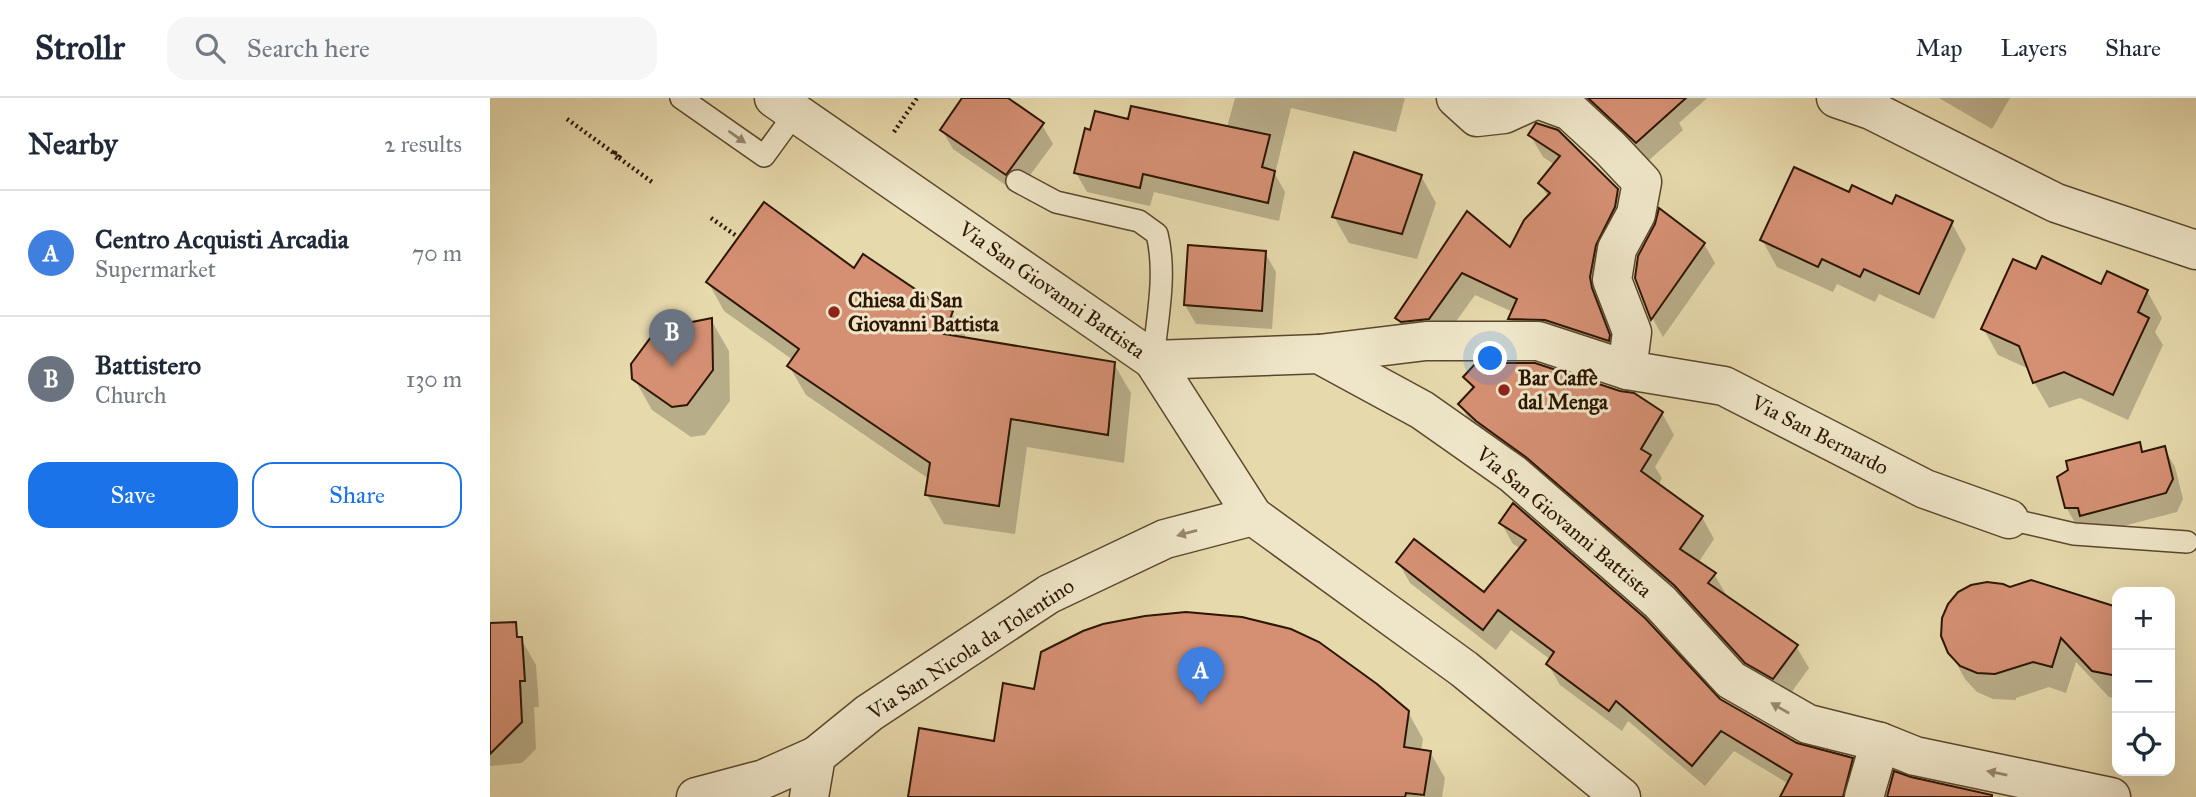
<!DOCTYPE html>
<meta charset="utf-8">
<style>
:root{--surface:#fff;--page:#f6f6f7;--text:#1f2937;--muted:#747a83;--line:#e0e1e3;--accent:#1a73e8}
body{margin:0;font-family:"IM FELL Great Primer",serif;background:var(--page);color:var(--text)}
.controls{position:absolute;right:21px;bottom:21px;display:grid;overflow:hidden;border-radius:14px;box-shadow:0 7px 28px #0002}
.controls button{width:63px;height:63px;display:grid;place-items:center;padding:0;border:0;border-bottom:2px solid var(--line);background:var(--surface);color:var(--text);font:35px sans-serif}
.you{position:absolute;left:1001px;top:261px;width:24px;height:24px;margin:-18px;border:5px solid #fff;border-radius:50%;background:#1a73e8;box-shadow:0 0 0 10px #1a73e833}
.badge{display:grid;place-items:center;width:46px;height:46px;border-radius:50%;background:var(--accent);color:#fff;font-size:23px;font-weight:700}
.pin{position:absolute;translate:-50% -58px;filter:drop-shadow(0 2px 4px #0008)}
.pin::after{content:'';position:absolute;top:37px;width:24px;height:21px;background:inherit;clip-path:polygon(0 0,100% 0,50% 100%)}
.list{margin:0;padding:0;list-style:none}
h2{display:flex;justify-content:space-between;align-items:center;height:91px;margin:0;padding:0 28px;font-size:30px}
h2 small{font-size:23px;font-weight:400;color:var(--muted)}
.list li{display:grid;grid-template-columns:46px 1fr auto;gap:21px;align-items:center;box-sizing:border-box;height:126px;padding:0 28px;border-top:2px solid var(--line)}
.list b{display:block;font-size:26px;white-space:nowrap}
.list p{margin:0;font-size:23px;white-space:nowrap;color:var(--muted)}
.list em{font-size:23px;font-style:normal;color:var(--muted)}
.actions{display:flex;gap:14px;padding:21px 28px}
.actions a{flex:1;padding:16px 0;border:2px solid var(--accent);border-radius:21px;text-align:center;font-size:24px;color:var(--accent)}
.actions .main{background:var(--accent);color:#fff}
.icon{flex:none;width:38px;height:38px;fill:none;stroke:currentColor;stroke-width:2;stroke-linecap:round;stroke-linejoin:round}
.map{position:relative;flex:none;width:1706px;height:699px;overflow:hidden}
header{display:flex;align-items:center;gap:42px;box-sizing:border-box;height:98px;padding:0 35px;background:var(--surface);border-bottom:2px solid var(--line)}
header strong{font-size:33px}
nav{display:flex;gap:38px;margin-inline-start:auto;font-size:24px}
.search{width:490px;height:63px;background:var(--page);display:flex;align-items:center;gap:18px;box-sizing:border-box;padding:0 24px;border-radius:21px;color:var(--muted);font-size:26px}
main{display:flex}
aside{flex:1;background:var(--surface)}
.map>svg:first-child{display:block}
.shadow{fill:#0003}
.building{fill:#d59074;stroke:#2d1601;stroke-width:2}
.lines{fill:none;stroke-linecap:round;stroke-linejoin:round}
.service-casing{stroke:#5b472c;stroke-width:24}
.minor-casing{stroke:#5b472c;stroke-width:41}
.path{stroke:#2d1601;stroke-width:4.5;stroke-dasharray:2 3.5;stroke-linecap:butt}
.service{stroke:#efe6c9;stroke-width:21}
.minor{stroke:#efe6c9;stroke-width:38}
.oneway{fill:#98886f}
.poi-dot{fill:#8f2418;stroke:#efe6c9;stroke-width:2.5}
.labels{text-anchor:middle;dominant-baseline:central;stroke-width:6;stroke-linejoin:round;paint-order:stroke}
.street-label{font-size:21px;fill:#2d1601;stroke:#efe6c9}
.poi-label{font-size:21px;font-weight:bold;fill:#2d1601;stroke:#efe6c9;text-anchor:start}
</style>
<header>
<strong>Strollr</strong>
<div class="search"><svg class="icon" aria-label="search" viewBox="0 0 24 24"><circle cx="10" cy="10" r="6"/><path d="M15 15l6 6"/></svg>Search here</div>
<nav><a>Map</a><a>Layers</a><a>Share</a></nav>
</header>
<main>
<aside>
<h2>Nearby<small>2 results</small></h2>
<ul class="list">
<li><span class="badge" style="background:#3f7fe0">A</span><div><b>Centro Acquisti Arcadia</b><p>Supermarket</p></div><em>70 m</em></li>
<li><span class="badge" style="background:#6b7280">B</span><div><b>Battistero</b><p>Church</p></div><em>130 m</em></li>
</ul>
<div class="actions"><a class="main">Save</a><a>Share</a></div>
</aside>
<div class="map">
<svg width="1706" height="699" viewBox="0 0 1706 699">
<rect width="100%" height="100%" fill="#e6d9ac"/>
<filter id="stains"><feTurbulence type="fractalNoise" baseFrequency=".00286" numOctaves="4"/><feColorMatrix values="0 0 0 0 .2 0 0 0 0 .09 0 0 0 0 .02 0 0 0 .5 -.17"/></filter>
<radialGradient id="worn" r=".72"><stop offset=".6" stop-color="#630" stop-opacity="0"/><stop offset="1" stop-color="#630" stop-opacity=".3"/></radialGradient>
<g class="shadow">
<path d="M475,0h40l37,27 11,19 -36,49 -64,-44 -11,-19z"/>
<path d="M745,0h170l-9,34 -105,-24 -16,66 10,18 -6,29 -125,-29 -4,14 -63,-14 -11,-19 53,-52 98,6z"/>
<path d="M1089,0h128l-28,25 4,7 -35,31z"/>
<path d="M1449,0h71l-18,31z"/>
<path d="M1040,37l87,55 13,23 -28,87 1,12 18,46 -98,-17 -13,-22 3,-7 -38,-17 -33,46 -32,-1 -13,-22 70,-105 44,37 37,-53 -8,-14 15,-18 -12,-8z"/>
<path d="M931,78l15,27 -19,56 -68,-16 -15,-26z"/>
<path d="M1360,97l101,27 15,27 -32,70 -55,-25 -4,8 -38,-18 -4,8 -56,-25 -15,-27z"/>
<path d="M1214,146l11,19 -52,74 -10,-18 -17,-42z"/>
<path d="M775,155l11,19 -4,57 -76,-5 -11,-19z"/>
<path d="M365,172l97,43 16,27 146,24 17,29 -7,70 -97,-16 -12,87 -71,-10 -17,-29 2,-16 -123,-84 -17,-29 4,-6 -69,-49 -16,-29z"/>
<path d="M1547,174l65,14 45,5 15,27 -7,14 8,13 -35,75 -48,-22 -31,10 -15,-26 -5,-13 -31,-14 -15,-27z"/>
<path d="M221,222l18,31 1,50 -25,34 -14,2 -39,-27 -18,-32z"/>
<path d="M975,279l197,36 12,22 -19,32 7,11 -4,8 44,31 12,22 -16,24 16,11 13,22 69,50 13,22 -23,32 -27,-15 -286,-259 -13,-21 13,-15z"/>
<path d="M1649,346l5,9 20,-5 11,19 8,32 -6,13 -84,22 -16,-8 -11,-19z"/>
<path d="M1024,408l205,194 78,45 55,14 12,21 -5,17h-77l7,-13 -55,-33 -29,35 -77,-65 -6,10 -62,-46 -12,-21 3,-4 -40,-30 -15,20 -86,-67 -12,-21 87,32 36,-45 -8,-5 -12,-21z"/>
<path d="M1541,484l86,27v89l-8,-1 -33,-35 -10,31 -17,-6 -33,11v2l-23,-1 -16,-7 -12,-13 -15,-27 60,-63z"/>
<path d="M31,541l15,26 3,42h-5l2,42 -14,14 -32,3v-125z"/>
<path d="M546,593l372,21 15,27 -2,12 9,1 15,26 -3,19h-532l85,-54z"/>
</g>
<g class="building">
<path d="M472,0h46l36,25 -38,52 -66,-45z"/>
<path d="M1098,0h98l-50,45z"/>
<path d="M641,8l139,29 -8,32 13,4 -7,32 -125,-29 -3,14 -66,-15 11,-45 5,2 5,-19 33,8z"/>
<path d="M1046,25l22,7 60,59 -3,18 -19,38 -6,32 2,11 18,47 -1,6 -64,-21 -37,-1 9,-20 -55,-26 -33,46 -28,3 -6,-4 72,-107 43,36 14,-27 26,-27 -12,-10 22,-27 -32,-21z"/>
<path d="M864,54l68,23 -20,59 -70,-17z"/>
<path d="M1304,69l55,25 3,-7 40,19 4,-9 57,26 -34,73 -55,-25 -4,8 -38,-18 -4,8 -58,-27z"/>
<path d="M274,104l90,66 9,-14 76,51 14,6 -9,23 171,28 -7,73 -97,-16 -12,87 -74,-11 5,-32 -143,-97 12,-17 -93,-67z"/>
<path d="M1169,110l46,35 -54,77 -16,-42 3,-22 17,-32z"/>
<path d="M698,147l78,6 -4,60 -78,-6z"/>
<path d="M1552,158l59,28 6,-13 41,19 -10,22 11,6 -36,77 -49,-23 -31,11 -14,-37 -38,-17 32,-70 23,10z"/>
<path d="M222,220l1,52 -26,35 -15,2 -40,-28 -1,-15 26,-35z"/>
<path d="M986,265h59l85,28 14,2 29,19 -22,37 10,6 -10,16 62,45 -23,33 36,24 -8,10 90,62 -25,34 -28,-16 -71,-78 -147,-127 -51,-37 -18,-17 16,-17 -11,-10z"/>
<path d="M1650,344l2,10 23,-6 8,33 -7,14 -86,23 -2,-8h-13l-8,-31 11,-7 -2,-9z"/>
<path d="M1023,405l132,115 75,81 77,44 56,15 -10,39h-63l12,-23 -71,-43 -29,35 -76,-65 -7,10 -63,-47 8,-12 -56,-42 -15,20 -87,-68 18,-23 70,53 42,-52 -27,-17z"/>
<path d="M1541,482l86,27v69l-25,-5 -31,-33 -9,29 -19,-5 -38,12 -18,-1 -17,-7 -12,-13 -7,-17 1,-18 6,-14 10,-12 13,-7 16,-3 16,2 7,3z"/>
<path d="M696,514l56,5 49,12 28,13 58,42 32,27 -5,36 27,4 -7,44 -18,-2 -1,4h-497l11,-69 75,13 9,-58 31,6 7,-37 42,-21 20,-7 42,-8z"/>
<path d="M26,524l1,15h5l3,44h-5l2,41 -32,32v-131z"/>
<path d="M1404,673l17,6 81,18v2h-105z"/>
</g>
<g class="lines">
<defs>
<g id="service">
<path d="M191,0l83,58 32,-44"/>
<path d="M527,83l39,21 83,19 18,13c10,40 0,85 -4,126"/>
<path d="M1519,421l65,15 113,8"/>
</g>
<g id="minor">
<path d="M284,0l379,262 166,-6 103,56 91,64 147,128 71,78 77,44 72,18 35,14 196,41"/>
<path d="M966,0l21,19 27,-3 33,-15 33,12 40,37 32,34 -6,32 -19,35 -5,31 20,52 -5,38"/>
<path d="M1346,0l35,12 185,93 140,47"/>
<path d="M829,256l107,-13h112l89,29 97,16 201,103 84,30"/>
<path d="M663,262l100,156 211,153 157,128"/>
<path d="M206,699l68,-18 52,-23"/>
<path d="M319,699l7,-41 53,-43 180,-119 116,-55 88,-23"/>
<path d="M1374,699l16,-55"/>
</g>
</defs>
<use href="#service" class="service-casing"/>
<use href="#minor" class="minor-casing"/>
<g class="path">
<path d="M77,21l48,35"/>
<path d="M404,34l23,-34"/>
<path d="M125,55l5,2 -2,4 -4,-3z"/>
<path d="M129,60l33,24"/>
<path d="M221,120l27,19"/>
</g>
<use href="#service" class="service"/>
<use href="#minor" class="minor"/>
</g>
<defs><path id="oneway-solid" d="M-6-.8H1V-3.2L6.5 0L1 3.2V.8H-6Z" transform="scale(1.75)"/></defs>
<g class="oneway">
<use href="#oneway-solid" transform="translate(247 39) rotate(35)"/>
<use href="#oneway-solid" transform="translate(697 435) rotate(165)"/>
<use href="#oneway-solid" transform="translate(1290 610) rotate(-150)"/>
<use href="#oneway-solid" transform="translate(1507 675) rotate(-168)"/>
</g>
<g class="poi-dot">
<circle cx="344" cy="214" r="7"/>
<circle cx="1014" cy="292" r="7"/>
</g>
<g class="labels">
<g class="street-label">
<text transform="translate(562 192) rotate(35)">Via San Giovanni Battista</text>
<text transform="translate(1330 337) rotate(27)">Via San Bernardo</text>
<text transform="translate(1074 424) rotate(40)">Via San Giovanni Battista</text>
<text transform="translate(481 551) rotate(-33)">Via San Nicola da Tolentino</text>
</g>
<g class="poi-label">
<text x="358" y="202">Chiesa di San<tspan x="358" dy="24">Giovanni Battista</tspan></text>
<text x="1028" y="280">Bar Caffè<tspan x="1028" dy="24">dal Menga</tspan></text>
</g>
</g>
<rect width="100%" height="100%" filter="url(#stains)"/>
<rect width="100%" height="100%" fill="url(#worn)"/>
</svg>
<div class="controls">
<button>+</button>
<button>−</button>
<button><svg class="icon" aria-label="locate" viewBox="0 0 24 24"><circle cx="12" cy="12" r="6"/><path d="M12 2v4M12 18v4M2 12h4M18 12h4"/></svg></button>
</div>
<div class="you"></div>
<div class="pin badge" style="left:711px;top:607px;background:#3f7fe0">A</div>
<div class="pin badge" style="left:182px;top:269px;background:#6b7280">B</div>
</div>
</main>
